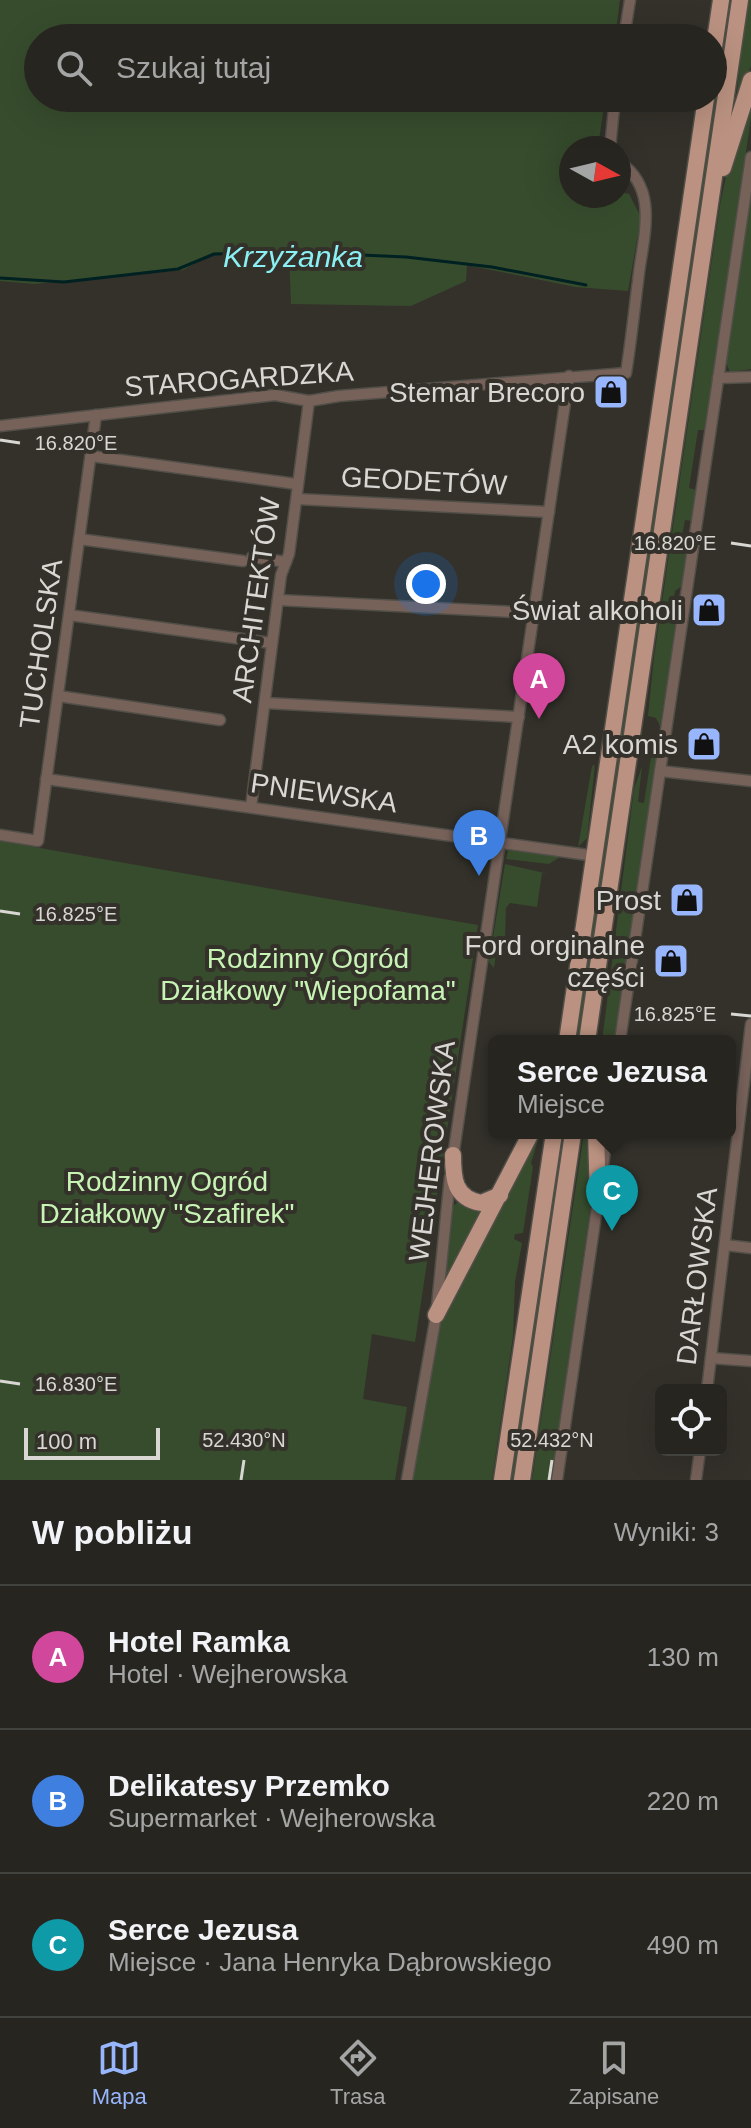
<!DOCTYPE html>
<html lang="pl">
<meta charset="utf-8">
<style>
:root{--surface:#262520;--page:#2e2d29;--text:#f1f3f6;--muted:#a4a5a5;--line:#42423e;--accent:#98b6fd}
body{margin:0;font-family:Helvetica,sans-serif;background:var(--page);color:var(--text)}
.controls{position:absolute;right:24px;bottom:24px;display:grid;overflow:hidden;border-radius:12px;box-shadow:0 8px 32px #0002}
.controls button{width:72px;height:72px;display:grid;place-items:center;padding:0;border:0;border-bottom:2px solid var(--line);background:var(--surface);color:var(--text);font:40px sans-serif}
.compass{position:absolute;left:559px;top:136px;width:72px;height:72px;border-radius:50%;background:var(--surface);box-shadow:0 8px 32px #0002;rotate:98deg}
.scale{position:absolute;left:24px;bottom:20px;width:136px;box-sizing:border-box;padding-left:8px;border:4px solid #d8d7d3;border-top:0;font-size:22px;line-height:28px;white-space:nowrap;color:#d8d7d3;-webkit-text-stroke:6px #33312a;paint-order:stroke}
.you{position:absolute;left:426px;top:584px;width:28px;height:28px;margin:-20px;border:6px solid #fff;border-radius:50%;background:#1a73e8;box-shadow:0 0 0 12px #1a73e833}
.badge{display:grid;place-items:center;width:52px;height:52px;border-radius:50%;background:var(--accent);color:#fff;font-size:26px;font-weight:700}
.pin{position:absolute;translate:-50% -66px;filter:drop-shadow(0 2px 4px #0008)}
.pin::after{content:'';position:absolute;top:42px;width:28px;height:24px;background:inherit;clip-path:polygon(0 0,100% 0,50% 100%)}
.popup{position:absolute;left:488px;top:1035px;width:248px;height:104px;box-sizing:border-box;display:grid;place-content:center;border-radius:12px;background:var(--surface);filter:drop-shadow(0 2px 6px #0005);font-size:26px;white-space:nowrap;color:var(--muted)}
.popup b{font-size:30px;color:var(--text)}
.popup::after{content:'';position:absolute;left:50%;top:100%;margin-left:-16px;border:16px solid transparent;border-top-color:var(--surface)}
.list{margin:0;padding:0;list-style:none}
h2{display:flex;justify-content:space-between;align-items:center;height:104px;margin:0;padding:0 32px;font-size:34px}
h2 small{font-size:26px;font-weight:400;color:var(--muted)}
.list li{display:grid;grid-template-columns:52px 1fr auto;gap:24px;align-items:center;box-sizing:border-box;height:144px;padding:0 32px;border-top:2px solid var(--line)}
.list b{display:block;font-size:30px;white-space:nowrap}
.list p{margin:0;font-size:26px;white-space:nowrap;color:var(--muted)}
.list em{font-size:26px;font-style:normal;color:var(--muted)}
.icon{flex:none;width:44px;height:44px;fill:none;stroke:currentColor;stroke-width:2;stroke-linecap:round;stroke-linejoin:round}
.map{position:relative;flex:none;width:751px;height:1480px;overflow:hidden}
.search{position:absolute;background:var(--surface);box-shadow:0 8px 32px #0002;left:24px;right:24px;top:24px;height:88px;display:flex;align-items:center;gap:20px;box-sizing:border-box;padding:0 28px;border-radius:44px;color:var(--muted);font-size:30px}
.sheet{height:536px;background:var(--surface)}
nav{display:flex;justify-content:space-around;align-items:center;box-sizing:border-box;height:112px;border-top:2px solid var(--line);background:var(--surface);font-size:22px;color:var(--muted)}
nav a{display:grid;justify-items:center;gap:4px}
nav .on{color:var(--accent)}
.map>svg:first-child{display:block}
.green{fill:#374c2d}
.lines{fill:none;stroke-linecap:round;stroke-linejoin:round}
.stream{stroke:#002122;stroke-width:3}
.street-casing{stroke:#514f48;stroke-width:13}
.primary-casing{stroke:#514f48;stroke-width:19}
.street{stroke:#77625a;stroke-width:10}
.primary{stroke:#bb9281;stroke-width:16}
.ticks{fill:none;stroke:#d8d7d3;stroke-width:3}
.labels{text-anchor:middle;dominant-baseline:central;stroke-width:8;stroke-linejoin:round;paint-order:stroke}
.street-label{font-size:28px;fill:#d8d7d3;stroke:#33312a}
.poi-label{font-size:28px;fill:#d8d7d3;stroke:#33312a;text-anchor:end}
.park-label{font-size:28px;fill:#c7f4b5;stroke:#33312a}
.water-label{font-size:30px;font-style:italic;fill:#8af0f3;stroke:#33312a}
.ticks-label{font-size:20px;text-anchor:middle;fill:#d8d7d3;stroke:#33312a;stroke-width:8;stroke-linejoin:round;paint-order:stroke}
</style>
<div class="map">
<svg width="751" height="1480" viewBox="0 0 751 1480">
<rect width="100%" height="100%" fill="#33312a"/>
<g class="green">
<path d="M0,0h620l-5,38h-577v60h567l-7,50h-27v48h48v-4l10,2 12,23 -13,74 -53,-4 -108,-22 -1,16 -55,25 -120,-2 -2,-50h-75l-31,16 -149,14 -34,-3z"/>
<path d="M726,0h9l-154,1041h-8z"/>
<path d="M746,0h5v66l-15,36z"/>
<path d="M751,93v25l-46,312h-7l-9,58 7,2 -4,31 -7,-1 -3,16 7,2 -7,48 -7,5 -3,17 6,6 -18,112 -4,-8 -8,-2 6,-59 66,-452 10,-48z"/>
<path d="M751,196v173l-21,3 -4,-10z"/>
<path d="M652,751l6,1 -43,289h-13l32,-252 8,-23 -4,36 6,1z"/>
<path d="M595,765l-8,73 -9,9 14,-81z"/>
<path d="M0,841l478,84 -63,417 -43,-8 -9,65 44,8 -12,73h-395z"/>
<path d="M509,847l54,8 -14,9 -43,-5z"/>
<path d="M505,864l44,10 -7,-1 -5,34 -27,-4 -4,5 -1,30h-7l-4,30 -5,-6z"/>
<path d="M537,1133l3,1 -9,29 2,4 -10,66 -8,1 -1,5 8,4 -7,39 -2,54 -21,144h-80l22,-129 12,-49z"/>
<path d="M559,1133h9l-52,347h-8z"/>
<path d="M584,1133h8l-1,70 -40,277h-19z"/>
<path d="M458,1202l30,4 -44,82 8,-81z"/>
</g>
<g class="lines">
<path class="stream" d="M0,278l64,4 114,-13 36,-15 81,-2 111,5 86,10 94,18"/>
<defs>
<g id="street">
<path d="M624,38l6,-38"/>
<path d="M610,148l5,-50"/>
<path d="M718,378l33,-1"/>
<path d="M0,426l275,-31 34,6 30,-5 287,-23c5,-31 8,-61 12,-92 4,-41 23,-92 -19,-119"/>
<path d="M91,456l205,28"/>
<path d="M297,499l252,13"/>
<path d="M79,539l164,22"/>
<path d="M252,557l34,5"/>
<path d="M278,600l257,13"/>
<path d="M69,615l202,28"/>
<path d="M58,696l162,24"/>
<path d="M266,703l253,14"/>
<path d="M660,771l91,10"/>
<path d="M46,779l549,77"/>
<path d="M251,807l30,-232 8,-21 20,-153"/>
<path d="M0,835l38,6 58,-426"/>
<path d="M620,1041l131,-884"/>
<path d="M453,1157l116,-781"/>
<path d="M603,1167l4,-34"/>
<path d="M725,1245l26,3"/>
<path d="M711,1358l40,3"/>
<path d="M707,1390l44,-366"/>
<path d="M407,1480l29,-164 14,-139"/>
<path d="M557,1480l42,-286"/>
<path d="M696,1480l4,-30"/>
</g>
<g id="primary">
<path d="M713,54l8,-54"/>
<path d="M723,168l28,-88"/>
<path d="M567,1041l139,-943"/>
<path d="M587,1041l153,-1041"/>
<path d="M596,1133l2,66"/>
<path d="M453,1155c0,23 1,43 28,48l19,-8"/>
<path d="M436,1315l95,-182"/>
<path d="M502,1480l52,-347"/>
<path d="M522,1480l51,-347"/>
</g>
</defs>
<use href="#street" class="street-casing"/>
<use href="#primary" class="primary-casing"/>
<use href="#street" class="street"/>
<use href="#primary" class="primary"/>
</g>
<path class="ticks" d="M0,440l20,3M731,543l20,3M0,911l20,3M731,1014l20,2M0,1381l20,3M241,1480l3,-20M549,1480l3,-20"/>
<defs>
<symbol id="shop-square" viewBox="-11 -11 22 22"><rect x="-9" y="-9" width="18" height="18" rx="4" fill="#98b6fd" stroke="#33312a"/><path d="M-5-2.5h2.3a2.7 3.5 0 0 1 5.4 0H5L5.5 6h-11ZM-1.5-2.5h3a1.5 2.3 0 0 0-3 0Z" fill="#111"/></symbol>
</defs>
<g fill-rule="evenodd">
<use href="#shop-square" x="591" y="372" width="40" height="40"/>
<use href="#shop-square" x="689" y="590" width="40" height="40"/>
<use href="#shop-square" x="684" y="724" width="40" height="40"/>
<use href="#shop-square" x="667" y="880" width="40" height="40"/>
<use href="#shop-square" x="651" y="941" width="40" height="40"/>
</g>
<g class="labels">
<g class="street-label">
<text transform="translate(239 379) rotate(-4)">STAROGARDZKA</text>
<text transform="translate(424 481) rotate(3)">GEODETÓW</text>
<text transform="translate(256 600) rotate(-82)">ARCHITEKTÓW</text>
<text transform="translate(41 644) rotate(-82)">TUCHOLSKA</text>
<text transform="translate(324 793) rotate(8)">PNIEWSKA</text>
<text transform="translate(432 1151) rotate(-83)">WEJHEROWSKA</text>
<text transform="translate(697 1276) rotate(-83)">DARŁOWSKA</text>
</g>
<g class="poi-label">
<text x="585" y="392">Stemar Brecoro</text>
<text x="683" y="610">Świat alkoholi</text>
<text x="678" y="744">A2 komis</text>
<text x="661" y="900">Prost</text>
<text x="645" y="945">Ford orginalne<tspan x="645" dy="32">części</tspan></text>
</g>
<g class="park-label">
<text x="308" y="958">Rodzinny Ogród<tspan x="308" dy="32">Działkowy "Wiepofama"</tspan></text>
<text x="167" y="1181">Rodzinny Ogród<tspan x="167" dy="32">Działkowy "Szafirek"</tspan></text>
</g>
<g class="water-label">
<text x="293" y="256">Krzyżanka</text>
</g>
</g>
<g class="ticks-label">
<text x="76" y="450">16.820°E</text>
<text x="675" y="550">16.820°E</text>
<text x="76" y="921">16.825°E</text>
<text x="675" y="1021">16.825°E</text>
<text x="76" y="1391">16.830°E</text>
<text x="244" y="1447">52.430°N</text>
<text x="552" y="1447">52.432°N</text>
</g>
</svg>
<div class="controls">
<button><svg class="icon" aria-label="locate" viewBox="0 0 24 24"><circle cx="12" cy="12" r="6"/><path d="M12 2v4M12 18v4M2 12h4M18 12h4"/></svg></button>
</div>
<svg class="compass" viewBox="-18 -18 36 36"><path d="M0-13l5 13h-10z" fill="#e53935"/><path d="M0 13l5-13h-10z" fill="#a4a5a5"/></svg>
<div class="scale">100 m</div>
<div class="you"></div>
<div class="pin badge" style="left:539px;top:719px;background:#d1479c">A</div>
<div class="pin badge" style="left:479px;top:876px;background:#3f7fe0">B</div>
<div class="pin badge" style="left:612px;top:1231px;background:#0f9aa8">C</div>
<div class="popup"><b>Serce Jezusa</b>Miejsce</div>
<div class="search"><svg class="icon" aria-label="search" viewBox="0 0 24 24"><circle cx="10" cy="10" r="6"/><path d="M15 15l6 6"/></svg>Szukaj tutaj</div>
</div>
<section class="sheet">
<h2>W pobliżu<small>Wyniki: 3</small></h2>
<ul class="list">
<li><span class="badge" style="background:#d1479c">A</span><div><b>Hotel Ramka</b><p>Hotel · Wejherowska</p></div><em>130 m</em></li>
<li><span class="badge" style="background:#3f7fe0">B</span><div><b>Delikatesy Przemko</b><p>Supermarket · Wejherowska</p></div><em>220 m</em></li>
<li><span class="badge" style="background:#0f9aa8">C</span><div><b>Serce Jezusa</b><p>Miejsce · Jana Henryka Dąbrowskiego</p></div><em>490 m</em></li>
</ul>
</section>
<nav>
<a class="on"><svg class="icon" aria-label="map" viewBox="0 0 24 24"><path d="M3 6l6-2 6 2 6-2v14l-6 2-6-2-6 2zM9 4v14M15 6v14"/></svg>Mapa</a>
<a><svg class="icon" aria-label="directions" viewBox="0 0 24 24"><path d="M12 3l9 9-9 9-9-9zM9 14v-3h6M13 9l2 2-2 2"/></svg>Trasa</a>
<a><svg class="icon" aria-label="saved" viewBox="0 0 24 24"><path d="M7 4h10v16l-5-4-5 4z"/></svg>Zapisane</a>
</nav>
